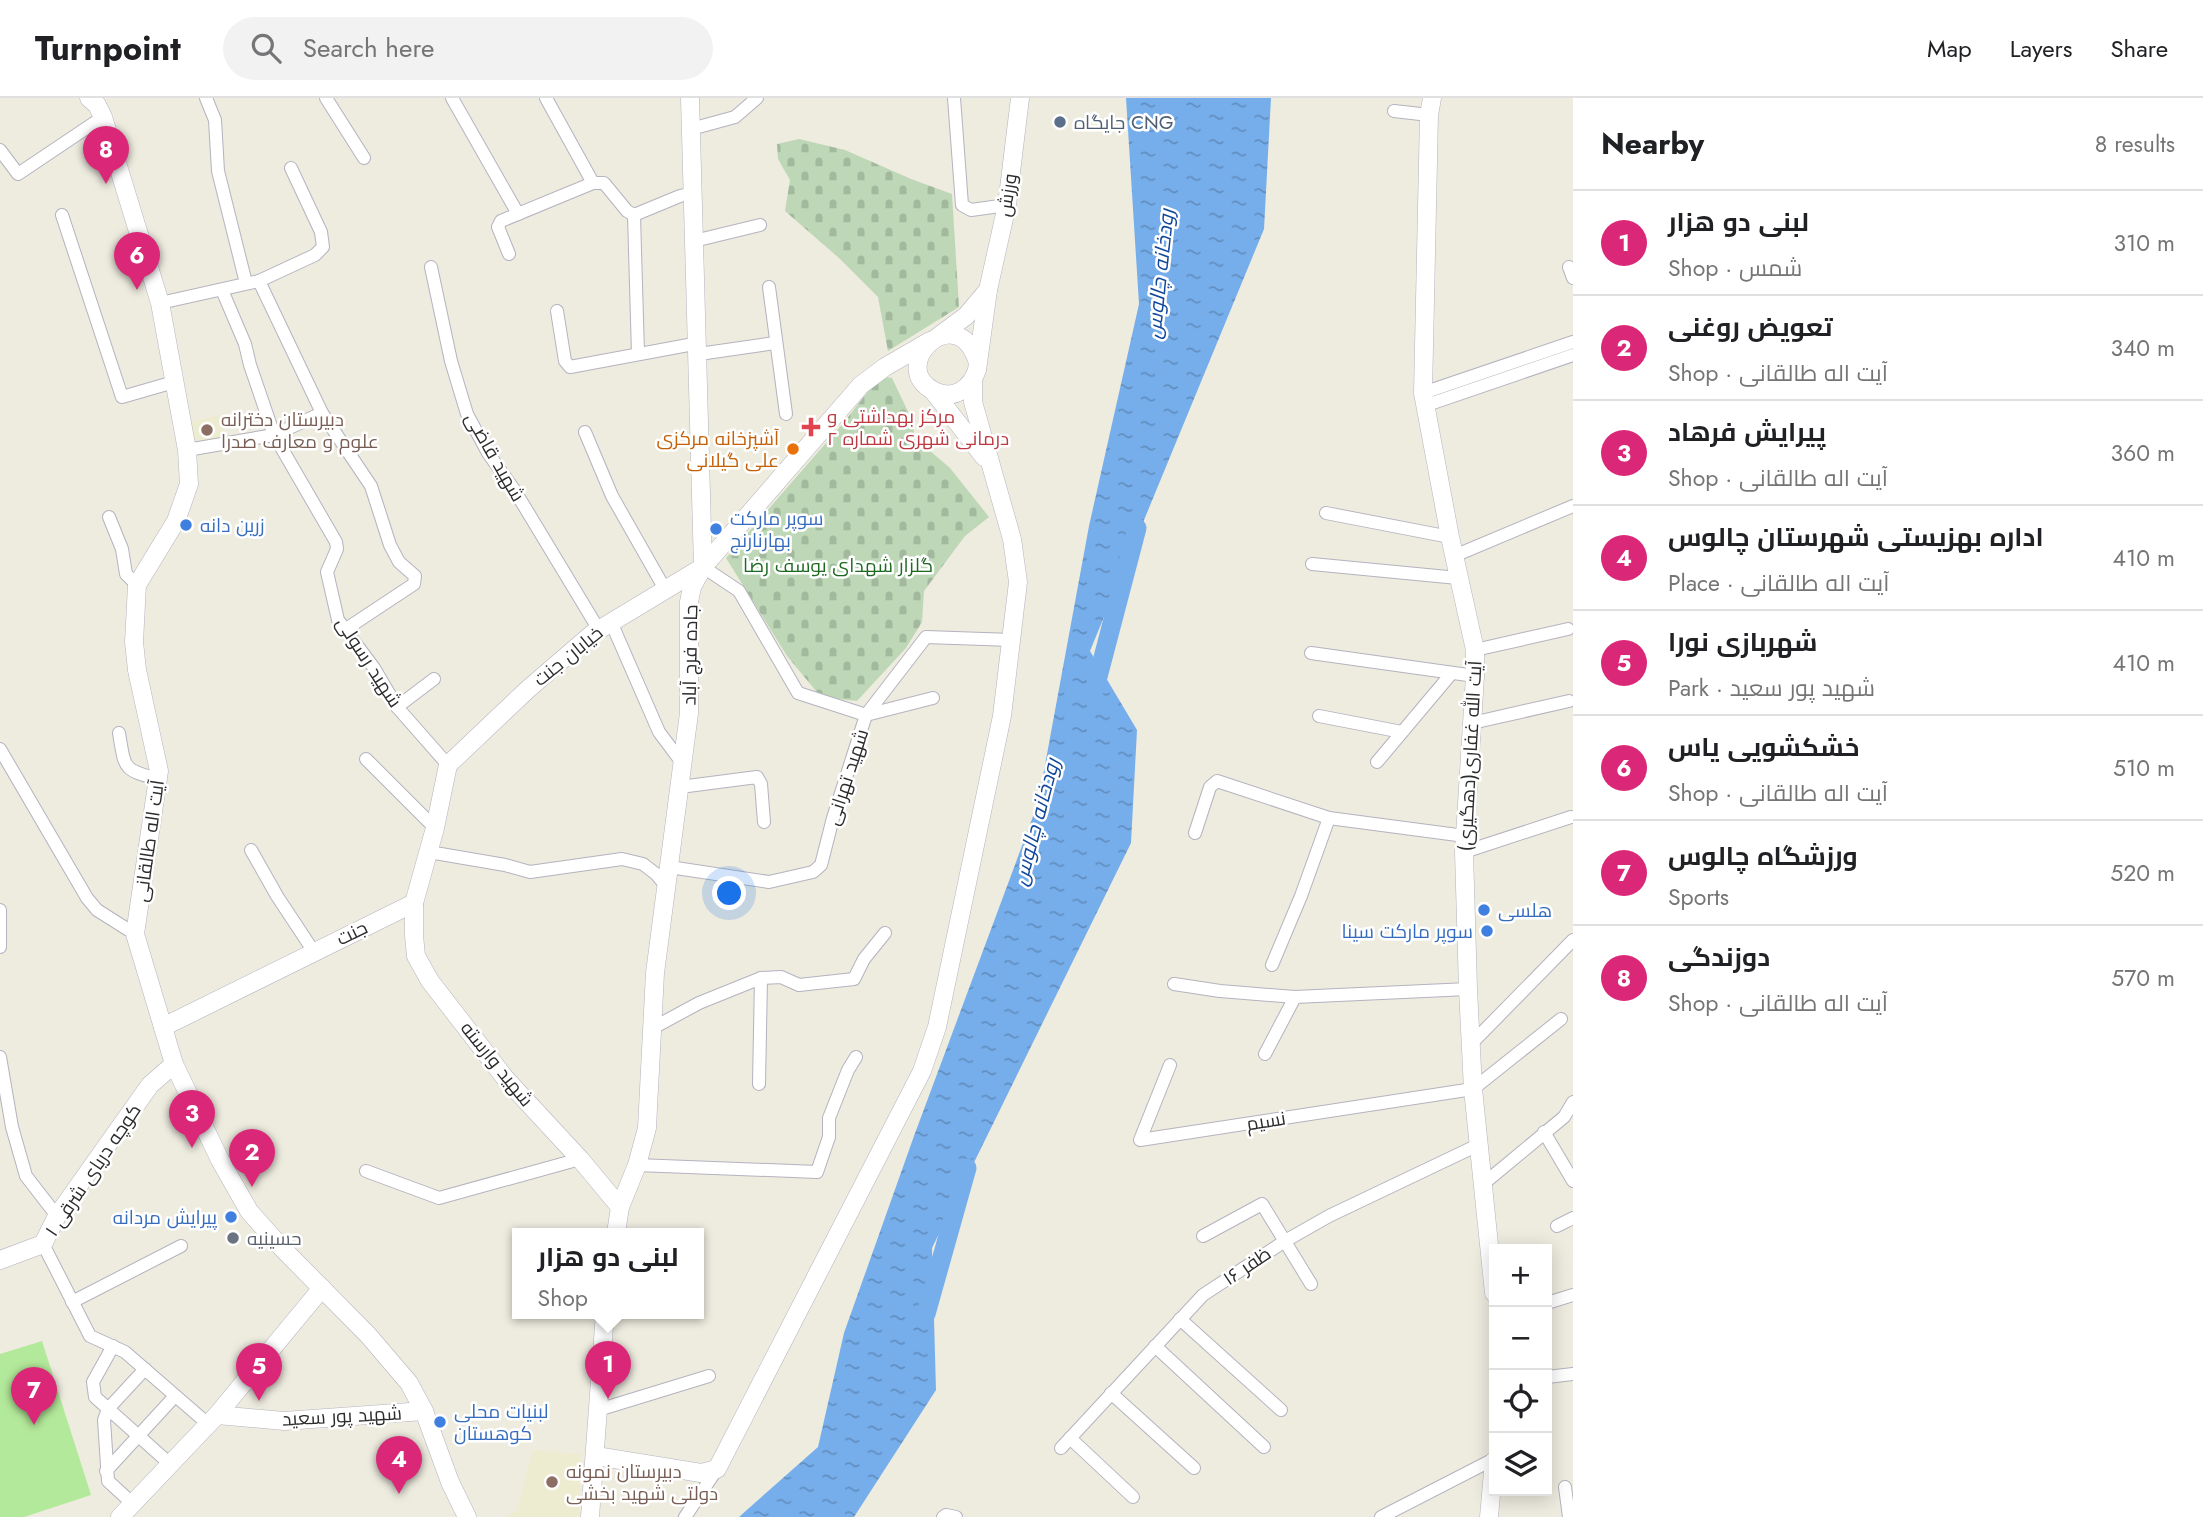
<!DOCTYPE html>
<meta charset="utf-8">
<style>
:root{--surface:#fff;--page:#f2f2f2;--text:#202124;--muted:#757577;--line:#e0e0e0;--accent:#db2777}
body{margin:0;font-family:Jost,Cairo,sans-serif;background:var(--page);color:var(--text)}
.controls{position:absolute;right:21px;bottom:21px;display:grid;overflow:hidden;border-radius:0px;box-shadow:0 4px 18px #0003}
.controls button{width:63px;height:63px;display:grid;place-items:center;padding:0;border:0;border-bottom:2px solid var(--line);background:var(--surface);color:var(--text);font:35px sans-serif}
.you{position:absolute;left:730px;top:796px;width:24px;height:24px;margin:-18px;border:5px solid #fff;border-radius:50%;background:#1a73e8;box-shadow:0 0 0 10px #1a73e833}
.badge{display:grid;place-items:center;width:46px;height:46px;border-radius:50%;background:var(--accent);color:#fff;font-size:23px;font-weight:700}
.pin{position:absolute;translate:-50% -58px;filter:drop-shadow(0 2px 4px #0008)}
.pin::after{content:'';position:absolute;top:37px;width:24px;height:21px;background:inherit;clip-path:polygon(0 0,100% 0,50% 100%)}
.popup{position:absolute;left:512px;top:1130px;width:192px;height:91px;box-sizing:border-box;display:grid;place-content:center;border-radius:0px;background:var(--surface);filter:drop-shadow(0 2px 5px #0005);font-size:23px;white-space:nowrap;color:var(--muted)}
.popup b{font-size:26px;color:var(--text)}
.popup::after{content:'';position:absolute;left:50%;top:100%;margin-left:-14px;border:14px solid transparent;border-top-color:var(--surface)}
.list{margin:0;padding:0;list-style:none}
h2{display:flex;justify-content:space-between;align-items:center;height:91px;margin:0;padding:0 28px;font-size:30px}
h2 small{font-size:23px;font-weight:400;color:var(--muted)}
.list li{display:grid;grid-template-columns:46px 1fr auto;gap:21px;align-items:center;box-sizing:border-box;height:105px;padding:0 28px;border-top:2px solid var(--line)}
.list b{display:block;font-size:26px;white-space:nowrap}
.list p{margin:0;font-size:23px;white-space:nowrap;color:var(--muted)}
.list em{font-size:23px;font-style:normal;color:var(--muted)}
.icon{flex:none;width:38px;height:38px;fill:none;stroke:currentColor;stroke-width:2;stroke-linecap:round;stroke-linejoin:round}
.map{position:relative;flex:none;width:1573px;height:1419px;overflow:hidden}
header{display:flex;align-items:center;gap:42px;box-sizing:border-box;height:98px;padding:0 35px;background:var(--surface);border-bottom:2px solid var(--line)}
header strong{font-size:33px}
nav{display:flex;gap:38px;margin-inline-start:auto;font-size:24px}
.search{width:490px;height:63px;background:var(--page);display:flex;align-items:center;gap:18px;box-sizing:border-box;padding:0 24px;border-radius:38px;color:var(--muted);font-size:26px}
main{display:flex}
aside{flex:1;background:var(--surface)}
.map>svg:first-child{display:block}
.education{fill:#eeecd0}
.cemetery{fill:url(#cemetery-stones)}
.pitch{fill:#b3e99a}
.water{fill:url(#water-ripples)}
.lines{fill:none;stroke-linecap:round;stroke-linejoin:round}
.river{stroke:#76aeec;stroke-width:19}
.street-casing{stroke:#b4b3bf;stroke-width:14}
.secondary-casing{stroke:#b4b3bf;stroke-width:19}
.street{stroke:#fff;stroke-width:12}
.secondary{stroke:#fff;stroke-width:18}
.service-dot{fill:#5c6f8a;stroke:#fff;stroke-width:2.5}
.health-dot{fill:#e0444e;stroke:#fff;stroke-width:2.5}
.education-dot{fill:#8d6e63;stroke:#fff;stroke-width:2.5}
.food-dot{fill:#e8710a;stroke:#fff;stroke-width:2.5}
.shop-dot{fill:#3f7fe0;stroke:#fff;stroke-width:2.5}
.worship-dot{fill:#6b7280;stroke:#fff;stroke-width:2.5}
.labels{text-anchor:middle;dominant-baseline:central;stroke-width:5;stroke-linejoin:round;paint-order:stroke}
.service-label{font-size:19px;fill:#4e5e75;stroke:#fff;text-anchor:start}
.street-label{font-size:19px;fill:#2c2c2c;stroke:#fff}
.health-label{font-size:19px;fill:#be3a42;stroke:#fff;text-anchor:start}
.education-label{font-size:19px;fill:#785e54;stroke:#fff;text-anchor:start}
.food-label{font-size:19px;fill:#c56008;stroke:#fff;text-anchor:end}
.shop-label{font-size:19px;fill:#366cbe;stroke:#fff;text-anchor:start}
.park-label{font-size:19px;fill:#1d6921;stroke:#fff}
.worship-label{font-size:19px;fill:#5b616d;stroke:#fff;text-anchor:start}
.water-label{font-size:21px;font-style:italic;fill:#11489c;stroke:#fff}
</style>
<header>
<strong>Turnpoint</strong>
<div class="search"><svg class="icon" aria-label="search" viewBox="0 0 24 24"><circle cx="10" cy="10" r="6"/><path d="M15 15l6 6"/></svg>Search here</div>
<nav><a>Map</a><a>Layers</a><a>Share</a></nav>
</header>
<main>
<div class="map">
<svg width="1573" height="1419" viewBox="0 0 1573 1419">
<defs>
<pattern id="cemetery-stones" width="16" height="16" patternUnits="userSpaceOnUse" patternTransform="scale(1.75)"><rect width="16" height="16" fill="#bed7b7"/><path d="M2 7V4a2 2 0 0 1 4 0v3zM10 15v-3a2 2 0 0 1 4 0v3z" fill="#a3b99e"/></pattern>
<pattern id="water-ripples" width="26" height="14" patternUnits="userSpaceOnUse" patternTransform="scale(1.75)"><rect width="26" height="14" fill="#76aeec"/><path d="M2 4q2-2 4 0t4 0M15 11q2-2 4 0t4 0" fill="none" stroke="#618ebf"/></pattern>
</defs>
<rect width="100%" height="100%" fill="#eeebdf"/>
<g class="education">
<path d="M220,317l6,22 -31,9 -6,-23z"/>
<path d="M533,1352l48,4 -2,63h-72l10,-7z"/>
</g>
<g class="cemetery">
<path d="M799,41l46,11 66,29 41,15 7,113 -71,44 -10,-54 -39,-39 -54,-47 5,-31 -12,-21 -1,-15z"/>
<path d="M880,278l12,2 19,40 4,20 35,30 39,49 -24,19 -41,55 -2,31 -16,26 -49,53 -36,-4 -34,-41 -61,-98 119,-137z"/>
</g>
<path class="pitch" d="M42,1243l49,154 -67,22h-24v-163z"/>
<path class="water" d="M1126,0h145l-7,131 -174,422 47,79 -6,113 -199,405 4,142 -82,127h-115l79,-70 26,-114 70,-197 124,-333 51,-277 50,-222z"/>
<g class="lines">
<g class="river">
<path d="M1094,594l43,-164"/>
<path d="M926,1216l41,-146"/>
</g>
<defs>
<g id="street">
<path d="M206,0l9,22 3,51 28,112"/>
<path d="M326,0l38,60"/>
<path d="M452,0l66,116"/>
<path d="M546,0l47,85"/>
<path d="M954,0l8,107 9,5 36,-5"/>
<path d="M1394,13l35,4"/>
<path d="M691,31l44,-12 22,-19"/>
<path d="M0,52l18,24 85,-57"/>
<path d="M62,117l60,182 52,-15"/>
<path d="M634,117l4,139"/>
<path d="M694,143l66,-16"/>
<path d="M509,156l-11,-27 3,-6 92,-38h11l23,28 7,4 46,-19 13,-3"/>
<path d="M431,169l20,94 16,53 21,39 27,38 84,139"/>
<path d="M1569,169l4,11"/>
<path d="M259,183l63,132 49,73 19,59 9,17 16,14 -1,8 -68,45"/>
<path d="M769,189l17,127"/>
<path d="M222,192l23,54 5,21 24,70 62,107 1,7 -10,23 11,48 36,48 23,39 51,58"/>
<path d="M160,205l99,-22 56,-26 8,-8 -2,-15 -30,-64"/>
<path d="M557,213l8,50 5,6 129,-24"/>
<path d="M699,256l76,-11"/>
<path d="M1423,295l150,-51"/>
<path d="M1424,308l149,-51"/>
<path d="M585,334l27,64 54,95"/>
<path d="M187,352l87,-15 48,-22"/>
<path d="M1326,415l124,24"/>
<path d="M109,419l13,32 4,25 11,11"/>
<path d="M1454,458l119,-50"/>
<path d="M1312,466l146,14"/>
<path d="M703,469l36,24 59,102 68,22 67,-17"/>
<path d="M611,524l48,110 24,32"/>
<path d="M1475,552l93,-21"/>
<path d="M1311,555l164,23"/>
<path d="M397,609l37,-28"/>
<path d="M1319,618l83,16"/>
<path d="M1472,625l97,-22"/>
<path d="M119,635c6,35 3,37 39,46"/>
<path d="M0,651l87,149 10,12 38,24"/>
<path d="M366,661l69,69"/>
<path d="M1377,664l74,-88"/>
<path d="M680,689l77,-10 4,7 3,38"/>
<path d="M1195,735l15,-46 7,-6 112,37 136,18"/>
<path d="M251,752l26,46 37,56"/>
<path d="M429,754l76,13 25,7 92,-13 21,5 13,10 10,12"/>
<path d="M1464,754l107,-35"/>
<path d="M669,769l100,15 44,-10 8,-7 12,-47 33,-103 60,-78 86,3"/>
<path d="M0,812v37"/>
<path d="M1272,867l29,-69 28,-78"/>
<path d="M1174,886l46,7 75,6 173,-8"/>
<path d="M651,931l48,-26 62,-25 20,-1 18,8 55,-6 10,-20 21,-26"/>
<path d="M1470,947l103,-105"/>
<path d="M1265,956l30,-57"/>
<path d="M0,959l12,70 14,49 31,40"/>
<path d="M1170,967l-30,75 333,-51 88,-70"/>
<path d="M759,986l2,-106"/>
<path d="M1544,1034l29,49"/>
<path d="M637,1067l180,7 12,-35v-19l19,-48 8,-13"/>
<path d="M366,1073l73,27 141,-39"/>
<path d="M1482,1087l82,-68 9,-15"/>
<path d="M1557,1128l16,-8"/>
<path d="M1203,1138l59,-32 49,80"/>
<path d="M43,1146l47,92 35,16 83,72"/>
<path d="M72,1204l109,-56"/>
<path d="M1547,1205l26,-8"/>
<path d="M1180,1221l101,91"/>
<path d="M113,1248l-20,36 2,15 75,67"/>
<path d="M1155,1248l109,101"/>
<path d="M1547,1279l26,-3"/>
<path d="M1111,1295l83,75"/>
<path d="M598,1312l111,-34"/>
<path d="M1070,1340l63,59"/>
<path d="M1061,1350l142,-153 82,-54 44,-25 149,-71"/>
<path d="M106,1373l69,-75"/>
<path d="M1565,1389l4,30"/>
<path d="M133,1406l-25,-23 -4,-61 4,-11 37,-40"/>
<path d="M685,1419l32,-48"/>
<path d="M943,1419l3,-2 10,2"/>
<path d="M1381,1419l113,-58"/>
</g>
<g id="secondary">
<path d="M89,0l8,7 6,12 57,186 27,147 2,34 -13,37 -39,64 -3,57 3,28 22,101 -24,163 39,130 46,96 29,51 32,36 87,88 41,48 15,28 26,71 17,35"/>
<path d="M1432,0l-3,17 -6,278 27,144 25,113v26l-11,176 4,137 5,100 21,204"/>
<path d="M939,238l27,-20 22,-26"/>
<path d="M977,262c-21,-62 -91,6 -43,31 20,10 37,-3 43,-21l11,-80 19,-85 13,-107"/>
<path d="M933,293l51,66"/>
<path d="M414,805v32l2,21 14,25 75,97 75,81 40,48"/>
<path d="M163,929l251,-124 21,-75 13,-63 79,-75 65,-56 111,-67 158,-182 24,-18 45,-26"/>
<path d="M616,1135l4,-26 17,-42 10,-37 8,-155 34,-260v-111l3,-15 11,-20 -13,-469"/>
<path d="M0,1162l43,-16 14,-28 93,-131 24,-21"/>
<path d="M217,1317l67,6 140,-10"/>
<path d="M596,1358l105,17 16,-4 205,-398 15,-44 65,-311 16,-134 -6,-43 -39,-137v-22"/>
<path d="M120,1419l97,-102 105,-127"/>
<path d="M590,1419l15,-204"/>
<path d="M1489,1419l5,-56"/>
</g>
</defs>
<use href="#street" class="street-casing"/>
<use href="#secondary" class="secondary-casing"/>
<use href="#street" class="street"/>
<use href="#secondary" class="secondary"/>
</g>
<circle class="service-dot" cx="1060" cy="24" r="7"/>
<path class="health-dot" d="M807.5 318.5h7v7h7v7h-7v7h-7v-7h-7v-7h7z"/>
<g class="education-dot">
<circle cx="207" cy="332" r="7"/>
<circle cx="552" cy="1384" r="7"/>
</g>
<circle class="food-dot" cx="793" cy="351" r="7"/>
<g class="shop-dot">
<circle cx="186" cy="427" r="7"/>
<circle cx="716" cy="431" r="7"/>
<circle cx="1484" cy="812" r="7"/>
<circle cx="1487" cy="833" r="7"/>
<circle cx="231" cy="1119" r="7"/>
<circle cx="440" cy="1324" r="7"/>
</g>
<circle class="worship-dot" cx="233" cy="1140" r="7"/>
<g class="labels">
<g class="service-label">
<text x="1074" y="24">جایگاه CNG</text>
</g>
<g class="street-label">
<text transform="translate(1007 97) rotate(-81)">ورزش</text>
<text transform="translate(495 359) rotate(60)">شهید قاضی</text>
<text transform="translate(690 557) rotate(-89)">جاده فرج آباد</text>
<text transform="translate(568 558) rotate(-39)">خیابان جنت</text>
<text transform="translate(369 564) rotate(57)">شهید رسولی</text>
<text transform="translate(1470 658) rotate(-87)">آیت الله غفاری(دهگیری)</text>
<text transform="translate(847 679) rotate(-72)">شهید تهرانی</text>
<text transform="translate(149 743) rotate(-82)">آیت اله طالقانی</text>
<text transform="translate(352 835) rotate(-26)">جنت</text>
<text transform="translate(497 966) rotate(51)">شهید وارسته</text>
<text transform="translate(1266 1023) rotate(-9)">نسیم</text>
<text transform="translate(93 1072) rotate(-56)">کوچه دریای شرقی ۱</text>
<text transform="translate(1247 1168) rotate(-34)">ظفر ۱۶</text>
<text transform="translate(342 1318) rotate(-3)">شهید پور سعید</text>
</g>
<g class="health-label">
<text x="827" y="318">مرکز بهداشتی و<tspan x="827" dy="22">درمانی شهری شماره ۲</tspan></text>
</g>
<g class="education-label">
<text x="221" y="321">دبیرستان دخترانه<tspan x="221" dy="22">علوم و معارف صدرا</tspan></text>
<text x="566" y="1373">دبیرستان نمونه<tspan x="566" dy="22">دولتی شهید بخشی</tspan></text>
</g>
<g class="food-label">
<text x="779" y="340">آشپزخانه مرکزی<tspan x="779" dy="22">علی گیلانی</tspan></text>
</g>
<g class="shop-label">
<text x="730" y="420">سوپر مارکت<tspan x="730" dy="22">بهارنارنج</tspan></text>
<text x="200" y="427">زرین دانه</text>
<text x="1498" y="812">هلسی</text>
<text x="1473" y="833" text-anchor="end">سوپر مارکت سینا</text>
<text x="217" y="1119" text-anchor="end">پیرایش مردانه</text>
<text x="454" y="1313">لبنیات محلی<tspan x="454" dy="22">کوهستان</tspan></text>
</g>
<g class="park-label">
<text x="838" y="467">گلزار شهدای یوسف رضا</text>
</g>
<g class="worship-label">
<text x="247" y="1140">حسینیه</text>
</g>
<g class="water-label">
<text transform="translate(1160 176) rotate(-84)">رودخانه چالوس</text>
<text transform="translate(1036 724) rotate(-75)">رودخانه چالوس</text>
</g>
</g>
</svg>
<div class="controls">
<button>+</button>
<button>−</button>
<button><svg class="icon" aria-label="locate" viewBox="0 0 24 24"><circle cx="12" cy="12" r="6"/><path d="M12 2v4M12 18v4M2 12h4M18 12h4"/></svg></button>
<button><svg class="icon" aria-label="layers" viewBox="0 0 24 24"><path d="M12 4l9 5-9 5-9-5zM3 14l9 5 9-5"/></svg></button>
</div>
<div class="you"></div>
<div class="pin badge" style="left:608px;top:1301px">1</div>
<div class="popup"><b>لبنی دو هزار</b>Shop</div>
<div class="pin badge" style="left:252px;top:1089px">2</div>
<div class="pin badge" style="left:192px;top:1050px">3</div>
<div class="pin badge" style="left:399px;top:1396px">4</div>
<div class="pin badge" style="left:259px;top:1303px">5</div>
<div class="pin badge" style="left:137px;top:192px">6</div>
<div class="pin badge" style="left:34px;top:1327px">7</div>
<div class="pin badge" style="left:106px;top:86px">8</div>
</div>
<aside>
<h2>Nearby<small>8 results</small></h2>
<ul class="list">
<li><span class="badge">1</span><div><b>لبنی دو هزار</b><p>Shop · شمس</p></div><em>310 m</em></li>
<li><span class="badge">2</span><div><b>تعویض روغنی</b><p>Shop · آیت اله طالقانی</p></div><em>340 m</em></li>
<li><span class="badge">3</span><div><b>پیرایش فرهاد</b><p>Shop · آیت اله طالقانی</p></div><em>360 m</em></li>
<li><span class="badge">4</span><div><b>اداره بهزیستی شهرستان چالوس</b><p>Place · آیت اله طالقانی</p></div><em>410 m</em></li>
<li><span class="badge">5</span><div><b>شهربازی نورا</b><p>Park · شهید پور سعید</p></div><em>410 m</em></li>
<li><span class="badge">6</span><div><b>خشکشویی یاس</b><p>Shop · آیت اله طالقانی</p></div><em>510 m</em></li>
<li><span class="badge">7</span><div><b>ورزشگاه چالوس</b><p>Sports</p></div><em>520 m</em></li>
<li><span class="badge">8</span><div><b>دوزندگی</b><p>Shop · آیت اله طالقانی</p></div><em>570 m</em></li>
</ul>
</aside>
</main>
